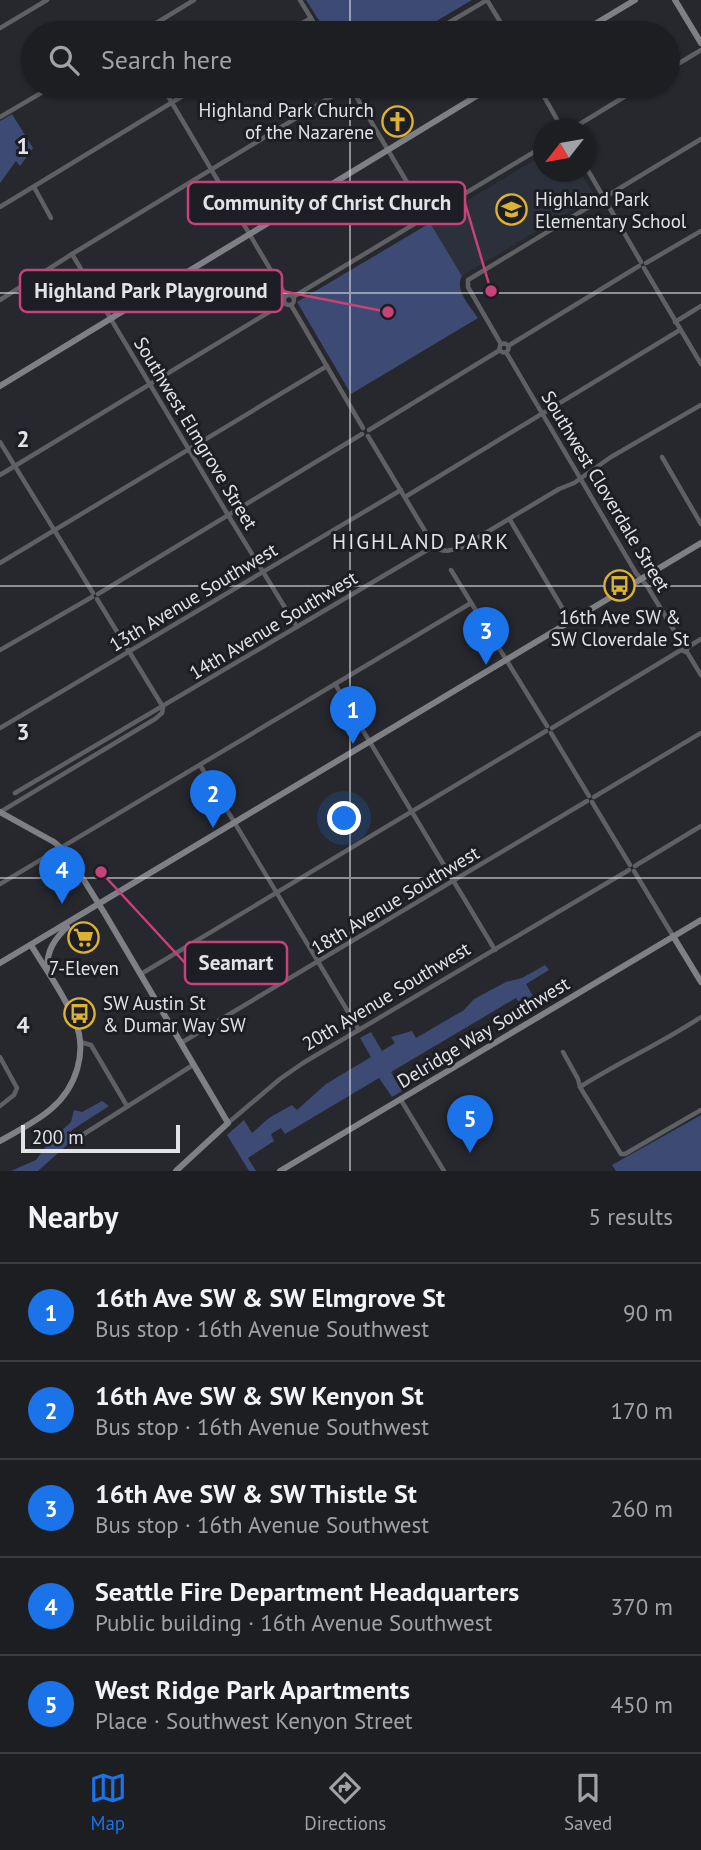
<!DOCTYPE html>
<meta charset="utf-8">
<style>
:root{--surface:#1c1e22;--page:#25272a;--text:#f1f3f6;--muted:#a0a2a5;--line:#3a3c40;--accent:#1a73e8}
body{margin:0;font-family:"PT Sans",sans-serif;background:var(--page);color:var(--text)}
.compass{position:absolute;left:533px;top:119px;width:63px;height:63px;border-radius:50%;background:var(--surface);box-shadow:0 2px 5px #0004;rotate:239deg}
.scale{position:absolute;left:21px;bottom:18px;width:159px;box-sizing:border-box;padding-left:7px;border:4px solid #e2e3e7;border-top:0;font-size:19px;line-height:24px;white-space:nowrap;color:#e2e3e7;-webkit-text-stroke:5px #1c1e24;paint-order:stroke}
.you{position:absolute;left:345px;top:819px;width:24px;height:24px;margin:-18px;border:5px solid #fff;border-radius:50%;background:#1a73e8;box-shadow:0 0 0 10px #1a73e833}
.badge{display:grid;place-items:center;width:46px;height:46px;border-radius:50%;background:var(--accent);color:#fff;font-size:23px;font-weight:700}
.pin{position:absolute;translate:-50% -58px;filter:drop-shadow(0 2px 4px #0008)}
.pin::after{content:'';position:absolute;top:37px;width:24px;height:21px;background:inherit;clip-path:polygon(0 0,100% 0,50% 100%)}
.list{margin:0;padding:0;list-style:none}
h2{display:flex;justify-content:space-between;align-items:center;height:91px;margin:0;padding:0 28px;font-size:30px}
h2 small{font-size:23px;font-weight:400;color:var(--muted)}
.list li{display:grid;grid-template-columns:46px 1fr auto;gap:21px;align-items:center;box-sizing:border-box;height:98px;padding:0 28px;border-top:2px solid var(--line)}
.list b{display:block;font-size:26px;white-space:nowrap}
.list p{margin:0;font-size:23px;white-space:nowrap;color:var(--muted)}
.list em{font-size:23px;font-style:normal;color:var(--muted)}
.icon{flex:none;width:38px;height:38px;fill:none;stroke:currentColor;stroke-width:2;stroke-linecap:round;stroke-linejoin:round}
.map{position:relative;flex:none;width:701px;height:1171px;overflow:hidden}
.search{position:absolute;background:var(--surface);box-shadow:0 2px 5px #0004;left:21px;right:21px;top:21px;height:77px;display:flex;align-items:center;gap:18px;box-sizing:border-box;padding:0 24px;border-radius:38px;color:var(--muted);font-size:26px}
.sheet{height:581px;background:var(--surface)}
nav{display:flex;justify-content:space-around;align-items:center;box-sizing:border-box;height:98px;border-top:2px solid var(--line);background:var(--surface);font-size:19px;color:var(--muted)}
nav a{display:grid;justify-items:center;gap:4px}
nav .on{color:var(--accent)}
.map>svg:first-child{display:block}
.built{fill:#2c303b}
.green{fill:#3d4b74}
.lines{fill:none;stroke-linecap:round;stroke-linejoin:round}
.street{stroke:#5f6063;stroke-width:4.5}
.secondary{stroke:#7e8085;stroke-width:6}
.grid{fill:none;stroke:#e2e3e7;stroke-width:2;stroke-opacity:0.55}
.labels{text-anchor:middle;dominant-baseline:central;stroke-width:6;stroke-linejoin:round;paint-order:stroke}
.poi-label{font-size:19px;fill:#e2e3e7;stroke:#1c1e24;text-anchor:start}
.street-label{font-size:19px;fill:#e2e3e7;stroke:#1c1e24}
.neighbourhood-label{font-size:21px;letter-spacing:2px;fill:#e2e3e7;stroke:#1c1e24}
.grid-label{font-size:23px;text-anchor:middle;font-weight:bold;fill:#e2e3e7;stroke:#1c1e24;stroke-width:6;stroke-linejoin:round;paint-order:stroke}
.leader{fill:none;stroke:#c84177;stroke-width:2.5}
.callout-dot{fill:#c84177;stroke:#1c1e24;stroke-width:2.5}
.callout{fill:#1c1e24;stroke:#c84177;stroke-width:2.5}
.callout-label{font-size:21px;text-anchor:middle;font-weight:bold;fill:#e2e3e7}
</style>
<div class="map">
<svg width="701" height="1171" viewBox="0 0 701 1171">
<rect width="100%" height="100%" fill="#26282e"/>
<path class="built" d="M543,155l1,17h36l15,24 -133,80 -32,-53z"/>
<g class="green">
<path d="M306,0h166l-56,33h-89z"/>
<path d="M12,114l21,34 -13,18 -4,-5 -16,22v-62z"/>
<path d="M430,223l32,53c-8,14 8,30 16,42l-127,76 -54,-92z"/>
<path d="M545,965l4,5 -23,14 14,24 -13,7 -11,-17 -125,74 11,19 -10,6 -13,-19 -94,56 -4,-6 -10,6 3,7 -26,17 8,13h-7l-22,-36 17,-15 8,13 17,-15 23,-13 5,5 29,-26 45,-27 -11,-19 11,-6 11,19 13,-8 -4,-6 21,-6 4,7 48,-28 10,-11 32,-17 16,-4z"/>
<path d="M102,1101l7,5 -37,24 -5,15 -29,26h-27l25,-11 14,-19 21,-19 3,-12 8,2z"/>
<path d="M701,1115v56h-85l-4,-6z"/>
</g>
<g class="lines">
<g class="street">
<path d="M300,0l20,33"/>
<path d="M0,28l47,-28"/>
<path d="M140,33l54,-33"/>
<path d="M285,33l26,-15"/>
<path d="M431,33l56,-33 20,33"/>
<path d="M668,70l33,-20"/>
<path d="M162,86l124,210"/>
<path d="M350,86l77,130"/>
<path d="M538,86l25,44"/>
<path d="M0,117l53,-31"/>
<path d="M570,130l72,-44"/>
<path d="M586,167l55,95"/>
<path d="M34,187l17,31"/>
<path d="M0,207l199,-121"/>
<path d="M72,254l156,261 69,112"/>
<path d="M646,263l55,-32"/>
<path d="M644,268l57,96"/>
<circle cx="289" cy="300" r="5"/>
<path d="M293,297l251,-151"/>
<path d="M0,300l72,-46 277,-168"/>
<path d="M291,305l72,123"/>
<path d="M675,322l26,-16"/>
<circle cx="504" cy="348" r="4.5"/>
<path d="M501,344l-33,-57v-7l233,-141"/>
<path d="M508,346l131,-80"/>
<path d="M506,352l130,221 11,13 36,59 5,2 -2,5 -5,-2 2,-5"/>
<path d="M369,430l131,-80"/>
<path d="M368,436l66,110c9,8 19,4 28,1l97,-58 15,-6 37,-26 90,-52"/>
<path d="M0,442l93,151"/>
<path d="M662,457l39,67"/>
<path d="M0,475l284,-172"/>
<path d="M405,497l275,-167"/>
<path d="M510,520l60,101"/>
<path d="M0,563l327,-197"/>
<path d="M451,570l96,156"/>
<path d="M98,594l264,-160"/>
<path d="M97,599l66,108"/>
<path d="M688,647l13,-8"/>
<path d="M0,650l92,-53"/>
<path d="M687,652l14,23"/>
<path d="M335,684l160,266"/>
<path d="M0,728l401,-238"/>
<path d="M552,728l129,-78"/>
<path d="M551,733l38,63"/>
<path d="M200,765l159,265"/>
<path d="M15,793l419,-247"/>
<path d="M594,797l107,-64"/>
<path d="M592,802l38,63"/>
<path d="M0,812l155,-93 7,-6 1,-5"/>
<path d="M635,866l66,-40"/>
<path d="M634,871l39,65"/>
<path d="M0,884l471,-281"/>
<path d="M141,974l405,-243"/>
<path d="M80,1042l11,3 36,61"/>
<path d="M181,1043l406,-242"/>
<path d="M563,1052l15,27 2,8 41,67h4l76,-44"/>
<path d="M0,1057l17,31 -3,7 -14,11"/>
<path d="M580,1087c39,-25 82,-44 121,-70"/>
<path d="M401,1100l43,71"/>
<path d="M228,1123l52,-44 23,-16 326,-193"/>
<path d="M76,1139l117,-74"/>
</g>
<g class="secondary">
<path d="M675,0l26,43"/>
<path d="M580,33l55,-33"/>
<path d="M0,386l493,-300"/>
<path d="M0,812l54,30 13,11 38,61 123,209 -52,48"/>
<path d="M673,936l28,46"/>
<path d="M0,963l701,-420"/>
<path d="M47,969c0,-19 7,-29 20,-42"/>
<path d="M0,1141c17,-10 36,-19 51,-32 25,-21 37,-57 24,-88 -11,-27 -29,-51 -44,-76"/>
<path d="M280,1171l421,-251"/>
</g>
</g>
<path class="grid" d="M350,0v33M350,86v1085M0,293h701M0,586h701M0,878h701"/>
<defs>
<symbol id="church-ring" viewBox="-11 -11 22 22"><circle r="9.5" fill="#1c1e24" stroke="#dcb233" stroke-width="1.5"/><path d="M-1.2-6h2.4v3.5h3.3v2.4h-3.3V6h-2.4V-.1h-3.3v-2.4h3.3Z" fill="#dcb233"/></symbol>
<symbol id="school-ring" viewBox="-11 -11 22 22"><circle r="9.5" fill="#1c1e24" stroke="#dcb233" stroke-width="1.5"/><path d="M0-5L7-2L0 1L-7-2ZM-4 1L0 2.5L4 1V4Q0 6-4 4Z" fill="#dcb233"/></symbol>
<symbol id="bus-ring" viewBox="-11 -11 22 22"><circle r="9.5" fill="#1c1e24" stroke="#dcb233" stroke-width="1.5"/><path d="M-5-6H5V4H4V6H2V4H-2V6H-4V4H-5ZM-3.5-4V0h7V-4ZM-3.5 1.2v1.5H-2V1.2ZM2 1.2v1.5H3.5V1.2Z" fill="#dcb233"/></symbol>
<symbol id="supermarket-ring" viewBox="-11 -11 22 22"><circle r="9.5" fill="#1c1e24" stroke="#dcb233" stroke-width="1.5"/><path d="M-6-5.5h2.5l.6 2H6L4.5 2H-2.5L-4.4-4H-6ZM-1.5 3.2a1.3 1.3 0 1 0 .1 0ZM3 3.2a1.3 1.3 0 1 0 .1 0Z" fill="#dcb233"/></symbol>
</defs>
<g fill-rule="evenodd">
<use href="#church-ring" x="380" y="104" width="35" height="35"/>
<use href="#school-ring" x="494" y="192" width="35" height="35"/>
<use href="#bus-ring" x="602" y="568" width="35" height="35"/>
<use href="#supermarket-ring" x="66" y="920" width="35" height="35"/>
<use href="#bus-ring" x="62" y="996" width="35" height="35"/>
</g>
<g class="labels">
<g class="poi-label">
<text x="374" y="110" text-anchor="end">Highland Park Church<tspan x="374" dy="22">of the Nazarene</tspan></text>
<text x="535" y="199">Highland Park<tspan x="535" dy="22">Elementary School</tspan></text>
<text x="620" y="617" text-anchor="middle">16th Ave SW &amp;<tspan x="620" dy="22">SW Cloverdale St</tspan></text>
<text x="84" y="968" text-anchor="middle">7-Eleven</text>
<text x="103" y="1003">SW Austin St<tspan x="103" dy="22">&amp; Dumar Way SW</tspan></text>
</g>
<g class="street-label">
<text transform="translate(196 433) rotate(59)">Southwest Elmgrove Street</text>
<text transform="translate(606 491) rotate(59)">Southwest Cloverdale Street</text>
<text transform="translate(193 597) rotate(-31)">13th Avenue Southwest</text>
<text transform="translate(273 625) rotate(-31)">14th Avenue Southwest</text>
<text transform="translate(395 900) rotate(-31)">18th Avenue Southwest</text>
<text transform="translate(386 996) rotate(-31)">20th Avenue Southwest</text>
<text transform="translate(483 1032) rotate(-31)">Delridge Way Southwest</text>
</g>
<g class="neighbourhood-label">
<text x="421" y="541">HIGHLAND PARK</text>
</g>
</g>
<g class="grid-label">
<text x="23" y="154">1</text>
<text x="23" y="447">2</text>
<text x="23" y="740">3</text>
<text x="23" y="1033">4</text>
</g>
<path class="leader" d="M491 291L465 203M388 312L282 291M101 872L185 963"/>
<g class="callout-dot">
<circle cx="491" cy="291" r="7"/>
<circle cx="388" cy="312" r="7"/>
<circle cx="101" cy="872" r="7"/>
</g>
<g class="callout">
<rect x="188" y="182" width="277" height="42" rx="7"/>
<rect x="20" y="270" width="262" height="42" rx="7"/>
<rect x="185" y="942" width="102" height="42" rx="7"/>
</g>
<g class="callout-label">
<text x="327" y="210">Community of Christ Church</text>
<text x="151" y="298">Highland Park Playground</text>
<text x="236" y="970">Seamart</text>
</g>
</svg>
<svg class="compass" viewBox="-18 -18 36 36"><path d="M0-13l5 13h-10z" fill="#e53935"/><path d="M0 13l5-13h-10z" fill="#a0a2a5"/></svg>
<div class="scale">200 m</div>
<div class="you"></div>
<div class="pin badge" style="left:353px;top:744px">1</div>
<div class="pin badge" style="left:213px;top:828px">2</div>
<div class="pin badge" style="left:486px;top:665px">3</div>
<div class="pin badge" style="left:62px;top:904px">4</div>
<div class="pin badge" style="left:470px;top:1153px">5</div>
<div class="search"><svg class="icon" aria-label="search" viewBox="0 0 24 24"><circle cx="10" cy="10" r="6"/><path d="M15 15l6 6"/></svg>Search here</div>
</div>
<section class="sheet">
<h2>Nearby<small>5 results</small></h2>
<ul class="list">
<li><span class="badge">1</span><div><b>16th Ave SW &amp; SW Elmgrove St</b><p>Bus stop · 16th Avenue Southwest</p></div><em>90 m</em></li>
<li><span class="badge">2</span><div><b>16th Ave SW &amp; SW Kenyon St</b><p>Bus stop · 16th Avenue Southwest</p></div><em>170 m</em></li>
<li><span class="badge">3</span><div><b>16th Ave SW &amp; SW Thistle St</b><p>Bus stop · 16th Avenue Southwest</p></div><em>260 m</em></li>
<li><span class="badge">4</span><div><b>Seattle Fire Department Headquarters</b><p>Public building · 16th Avenue Southwest</p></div><em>370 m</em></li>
<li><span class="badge">5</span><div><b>West Ridge Park Apartments</b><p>Place · Southwest Kenyon Street</p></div><em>450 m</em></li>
</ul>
</section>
<nav>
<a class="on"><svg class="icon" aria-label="map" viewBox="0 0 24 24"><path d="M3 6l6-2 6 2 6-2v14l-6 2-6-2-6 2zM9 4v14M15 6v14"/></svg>Map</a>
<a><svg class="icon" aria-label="directions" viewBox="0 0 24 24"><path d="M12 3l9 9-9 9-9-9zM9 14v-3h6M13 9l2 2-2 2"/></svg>Directions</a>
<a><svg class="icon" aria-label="saved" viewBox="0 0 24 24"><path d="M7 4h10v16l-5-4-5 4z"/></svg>Saved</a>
</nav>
